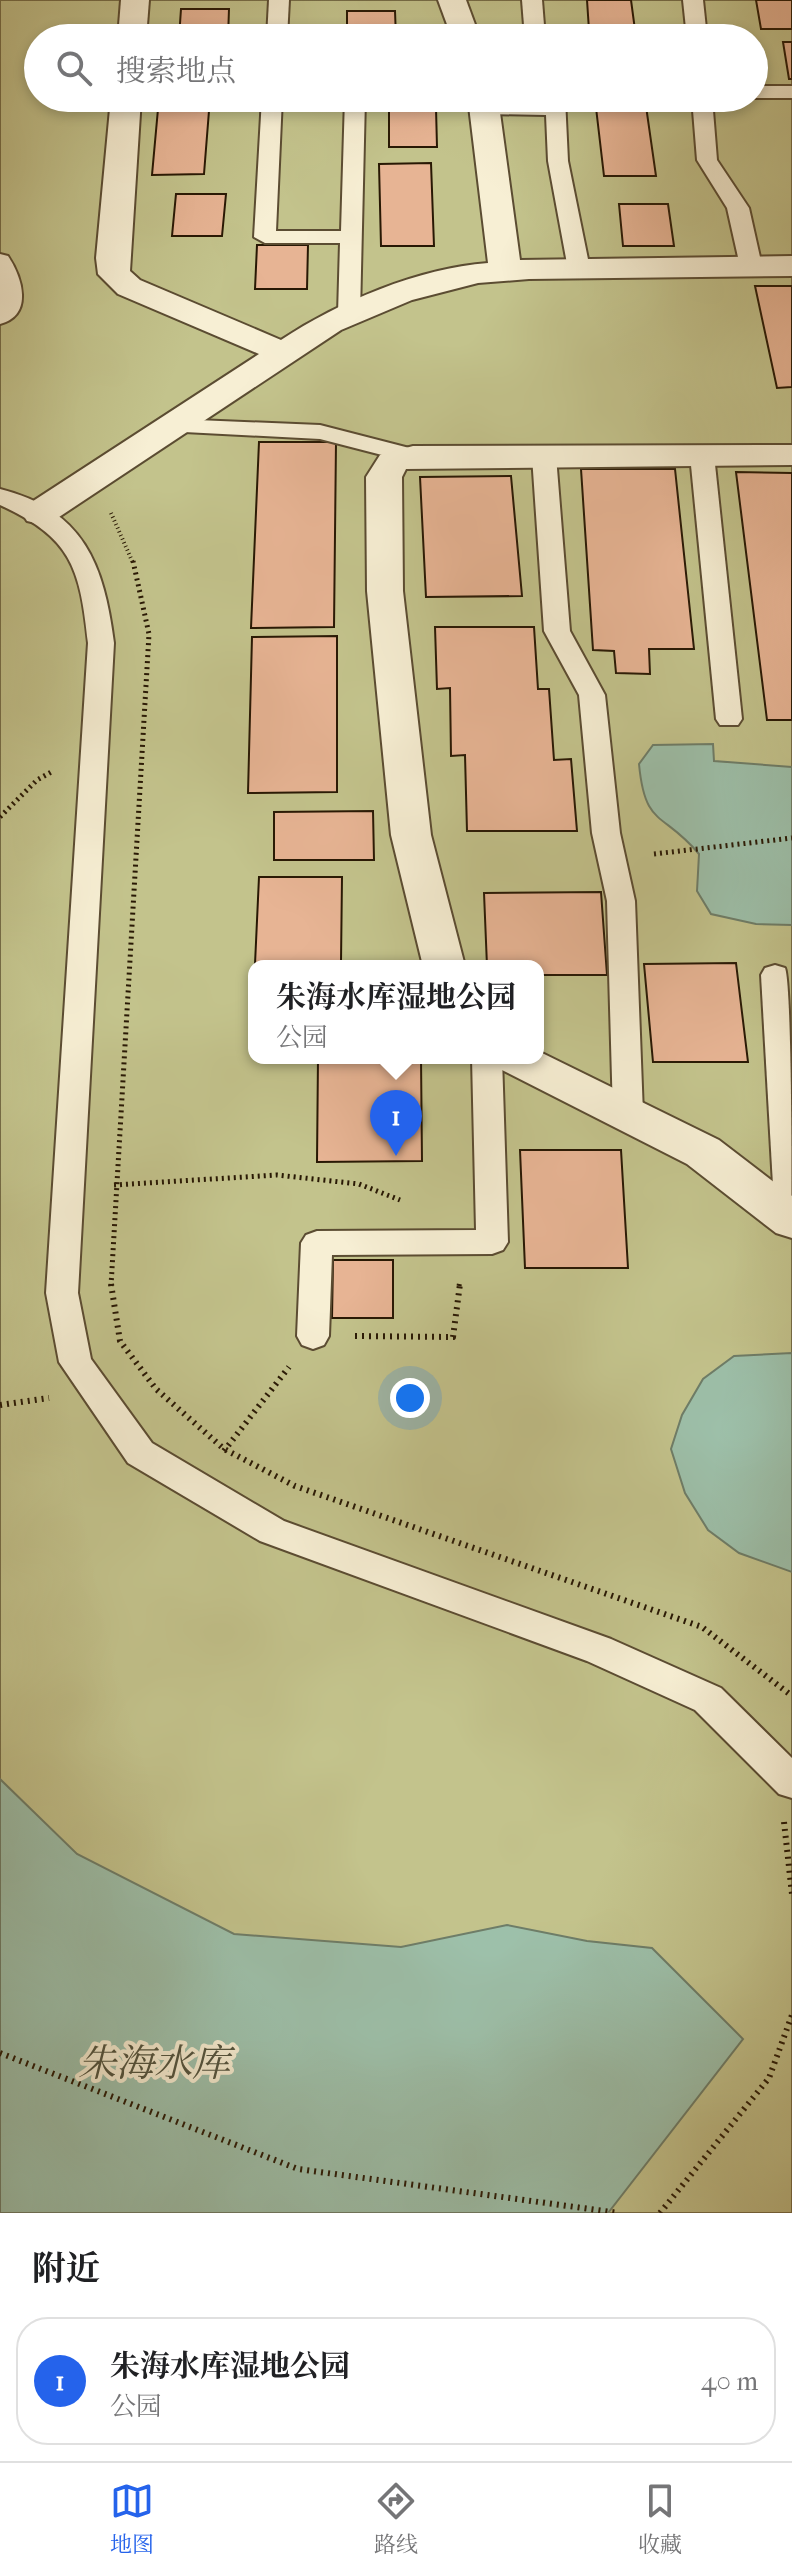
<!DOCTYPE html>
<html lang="zh">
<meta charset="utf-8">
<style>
:root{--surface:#fff;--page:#f6f6f6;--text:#202124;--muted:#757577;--line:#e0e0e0;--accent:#2563eb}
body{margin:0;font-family:"IM FELL French Canon","Noto Serif SC",serif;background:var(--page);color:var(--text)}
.you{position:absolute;left:410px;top:1398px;width:28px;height:28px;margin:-20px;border:6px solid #fff;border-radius:50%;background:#1a73e8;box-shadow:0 0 0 12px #1a73e833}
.badge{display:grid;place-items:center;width:52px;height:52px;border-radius:50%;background:var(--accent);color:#fff;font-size:26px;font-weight:700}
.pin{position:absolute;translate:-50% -66px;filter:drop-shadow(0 2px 4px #0008)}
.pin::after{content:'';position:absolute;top:42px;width:28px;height:24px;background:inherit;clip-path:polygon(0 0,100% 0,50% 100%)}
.popup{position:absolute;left:248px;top:960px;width:296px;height:104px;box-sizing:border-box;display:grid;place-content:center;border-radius:16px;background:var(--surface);filter:drop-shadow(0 2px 6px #0005);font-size:26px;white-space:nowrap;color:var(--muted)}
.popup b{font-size:30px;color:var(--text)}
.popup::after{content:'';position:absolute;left:50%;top:100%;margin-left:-16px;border:16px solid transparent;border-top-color:var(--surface)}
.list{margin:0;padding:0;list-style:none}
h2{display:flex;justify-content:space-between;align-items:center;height:104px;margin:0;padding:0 32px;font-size:34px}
h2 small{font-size:26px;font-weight:400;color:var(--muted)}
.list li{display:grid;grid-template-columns:52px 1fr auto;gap:24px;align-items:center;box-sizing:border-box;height:128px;margin:0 16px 16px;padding:0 16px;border:2px solid var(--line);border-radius:32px}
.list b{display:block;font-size:30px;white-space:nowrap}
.list p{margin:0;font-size:26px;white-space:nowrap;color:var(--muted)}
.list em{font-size:26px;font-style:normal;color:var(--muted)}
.icon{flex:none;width:44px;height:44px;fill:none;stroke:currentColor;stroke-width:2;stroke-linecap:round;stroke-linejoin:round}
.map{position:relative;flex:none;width:792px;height:2213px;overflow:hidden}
.search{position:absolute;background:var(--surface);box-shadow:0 4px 12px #0003;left:24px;right:24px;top:24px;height:88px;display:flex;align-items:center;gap:20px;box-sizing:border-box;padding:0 28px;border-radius:44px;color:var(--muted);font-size:30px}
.sheet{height:248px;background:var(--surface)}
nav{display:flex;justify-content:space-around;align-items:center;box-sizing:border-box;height:112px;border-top:2px solid var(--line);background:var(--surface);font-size:22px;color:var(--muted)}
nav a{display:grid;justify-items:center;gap:4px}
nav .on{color:var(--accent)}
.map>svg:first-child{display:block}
.green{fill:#c3c38c;stroke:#766e48;stroke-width:2;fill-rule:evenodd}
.water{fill:#9dc0aa;stroke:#6e7d68;stroke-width:2}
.building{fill:#e7b494;stroke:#281804;stroke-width:2}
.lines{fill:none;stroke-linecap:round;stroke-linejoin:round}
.lane-casing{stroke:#5b4c32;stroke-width:4}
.street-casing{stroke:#5b4c32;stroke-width:4}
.path-far2{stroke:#281804;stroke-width:4;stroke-dasharray:1 3;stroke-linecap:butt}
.path-far1{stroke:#281804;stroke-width:5;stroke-dasharray:2 4;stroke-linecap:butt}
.path{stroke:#281804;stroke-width:6;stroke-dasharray:2 5;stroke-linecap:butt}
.lane{fill:#f7efd4;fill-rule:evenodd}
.street{fill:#f7efd4;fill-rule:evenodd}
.labels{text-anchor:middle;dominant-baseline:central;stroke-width:8;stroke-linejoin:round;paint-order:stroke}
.near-water-label{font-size:38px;font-style:italic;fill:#51533e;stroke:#f7efd4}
</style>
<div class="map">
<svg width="792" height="2213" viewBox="0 0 792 2213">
<rect width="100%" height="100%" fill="#f3e6bd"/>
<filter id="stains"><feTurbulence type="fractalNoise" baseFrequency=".0025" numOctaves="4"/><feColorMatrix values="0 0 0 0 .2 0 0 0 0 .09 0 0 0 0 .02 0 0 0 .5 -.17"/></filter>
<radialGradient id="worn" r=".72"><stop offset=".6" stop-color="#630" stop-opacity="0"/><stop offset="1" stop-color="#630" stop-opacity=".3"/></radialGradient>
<path class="green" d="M0,0h792v2213h-792zM38,38h716v60h-716zM254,966h284v92h-284z"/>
<g class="water">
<path d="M713,744l1,17 78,6v158l-36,-1 -45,-10 -14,-23 2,-37c-36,-43 -54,-26 -60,-90l14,-19z"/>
<path d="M792,1353v219l-53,-19 -31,-23 -23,-37 -14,-44 11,-34 21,-36 31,-23z"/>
<path d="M0,1779l77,75 157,80 167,13 106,-22 80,16 65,7 91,91 -135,174h-608z"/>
</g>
<g class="building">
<path d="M587,0h44l4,30h-46z"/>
<path d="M756,0h36v29h-31z"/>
<path d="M181,9h48l-1,29h-49z"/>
<path d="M347,11h48l1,27h-49z"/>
<path d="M783,42h9v37h-3z"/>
<path d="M159,98h51l-6,76 -52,1z"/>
<path d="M595,99h50l11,77h-52z"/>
<path d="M389,108h47l1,39h-48z"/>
<path d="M431,163l3,83h-53l-2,-82z"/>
<path d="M176,194h50l-4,42h-50z"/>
<path d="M619,204h49l6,42h-51z"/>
<path d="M257,245h51l-1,44h-52z"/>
<path d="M755,286h37v101l-15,1z"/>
<path d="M259,442h77l-2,185 -83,1z"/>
<path d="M581,469h94l19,180h-45l1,25 -34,-1 -2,-22 -21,-1z"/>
<path d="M736,472l56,1v247h-25z"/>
<path d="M511,476l11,120 -96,1 -6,-120z"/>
<path d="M435,627h99l4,62h11l5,71 17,-1 6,72h-110l-2,-76 -14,1 -1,-68 -13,1z"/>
<path d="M337,636v156l-89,1 4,-156z"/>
<path d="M373,811l1,49h-100v-48z"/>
<path d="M259,877h83l-1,85h22v4l-108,-2z"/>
<path d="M601,892l6,83h-69v-9h-51l-3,-73z"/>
<path d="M736,963l12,99h-95l-9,-98z"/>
<path d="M318,1058h103l1,103 -105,1z"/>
<path d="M520,1150h101l7,118h-103z"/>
<path d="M333,1260h60v58h-61z"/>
</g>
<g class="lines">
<defs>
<g id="lane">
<path d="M269,0h20l-2,38h-20z"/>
<path d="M522,0h20l3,38h-20z"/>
<path d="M683,0h20l4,38h-20z"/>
<rect x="754" y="86" width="38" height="12"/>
<path d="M262,98h20l-6,133h65l4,-133h20l-5,216 -3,5 -8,2 -11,-7 2,-71h-75l-11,-6z"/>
<path d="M545,98h20l3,63 22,108 -11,7 -11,-7 -20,-108 -2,-46 -60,-1 -10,-6 10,-6 59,1z"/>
<path d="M692,98h20l5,62 32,48 13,58 -3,5h-16l-3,-5 -13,-58 -30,-48z"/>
<path d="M0,254l8,2c14,21 26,59 -8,68z"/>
<path d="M173,419l147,6 101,26 4,5 -12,7 -93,-24 -155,-8 -4,-5 4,-5z"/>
<path d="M702,448l12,7 28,264 -4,6h-18l-4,-6 -26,-264z"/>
<path d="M544,449l12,7 14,175 35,64 15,138 15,68 8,213 -4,8 -11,3 -11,-3 -4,-8 -6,-213 -15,-68 -13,-138 -35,-64 -12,-175z"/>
<path d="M0,489c84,21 104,76 114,154l-36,650 13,66 61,84 132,78 327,118 110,49 71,70v40l-13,-4 -84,-84 -108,-49 -327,-120 -132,-78 -69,-101 -13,-69 42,-650c-8,-75 -16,-105 -88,-138z"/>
<path d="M775,965l10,3c7,17 7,237 6,264l-11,-4 -5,-8 -14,-245 4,-7z"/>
<path d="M472,1058h30l6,184 -5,8 -11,4 -160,1 -3,81 -5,9 -11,4 -11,-4 -5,-9 4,-93 5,-8 11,-4 159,-1z"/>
</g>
<g id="street">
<path d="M121,0h28l-3,38h-28z"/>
<path d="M438,0h28l14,38h-28z"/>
<path d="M111,98h30l-11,173 10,9 141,60c57,-38 138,-72 207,-77l-20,-165h30l22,162 272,-4v20l-263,3 -51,4 -66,17 -71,30 -288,191 -13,3 -13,-3 -5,-8 5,-8 232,-151 -141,-60 -20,-20 -2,-16z"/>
<path d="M792,445v20l-386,4 -4,8 1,114 28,244 34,131h-42l-32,-131 -24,-244 -1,-114 14,-22 33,-9z"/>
<path d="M538,1051l181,89 73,56v42l-16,-5 -89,-69 -187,-95 -7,-11h45z"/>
</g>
</defs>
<use href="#lane" class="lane-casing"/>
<use href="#street" class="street-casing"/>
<path class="path-far2" d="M111,513l22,50"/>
<g class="path-far1">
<path d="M0,817l37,-37 16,-9"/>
<path d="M654,854l138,-16"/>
<path d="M114,1185l163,-10 82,9 41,16"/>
<path d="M111,1286l38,-652 -16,-73"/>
<path d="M459,1286l1,-5"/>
</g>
<g class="path">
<path d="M111,1284l9,57 36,48 68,60 71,37 407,141 90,69"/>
<path d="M355,1336l98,1 7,-53"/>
<path d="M0,1405l49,-7"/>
<path d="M224,1451l65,-84"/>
<path d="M784,1822l8,72"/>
<path d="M0,2053l298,116 321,44"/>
<path d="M660,2213l109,-135 23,-63"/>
</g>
<use href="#lane" class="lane"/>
<use href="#street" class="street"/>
</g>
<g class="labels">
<g class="near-water-label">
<text x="154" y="2063">朱海水库</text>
</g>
</g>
<rect width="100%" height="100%" filter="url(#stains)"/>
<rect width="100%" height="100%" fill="url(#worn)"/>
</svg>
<div class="you"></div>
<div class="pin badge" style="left:396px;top:1156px">1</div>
<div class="popup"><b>朱海水库湿地公园</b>公园</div>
<div class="search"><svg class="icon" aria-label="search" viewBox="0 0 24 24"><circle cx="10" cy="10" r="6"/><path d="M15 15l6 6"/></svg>搜索地点</div>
</div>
<section class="sheet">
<h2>附近<small></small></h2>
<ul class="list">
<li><span class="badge">1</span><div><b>朱海水库湿地公园</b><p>公园</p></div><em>40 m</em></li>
</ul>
</section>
<nav>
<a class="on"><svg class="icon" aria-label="map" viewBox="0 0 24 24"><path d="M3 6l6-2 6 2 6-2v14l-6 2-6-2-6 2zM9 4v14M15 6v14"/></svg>地图</a>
<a><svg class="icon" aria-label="directions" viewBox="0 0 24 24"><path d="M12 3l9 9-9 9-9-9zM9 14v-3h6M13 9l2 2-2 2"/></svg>路线</a>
<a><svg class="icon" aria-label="saved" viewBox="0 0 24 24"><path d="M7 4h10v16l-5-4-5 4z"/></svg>收藏</a>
</nav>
